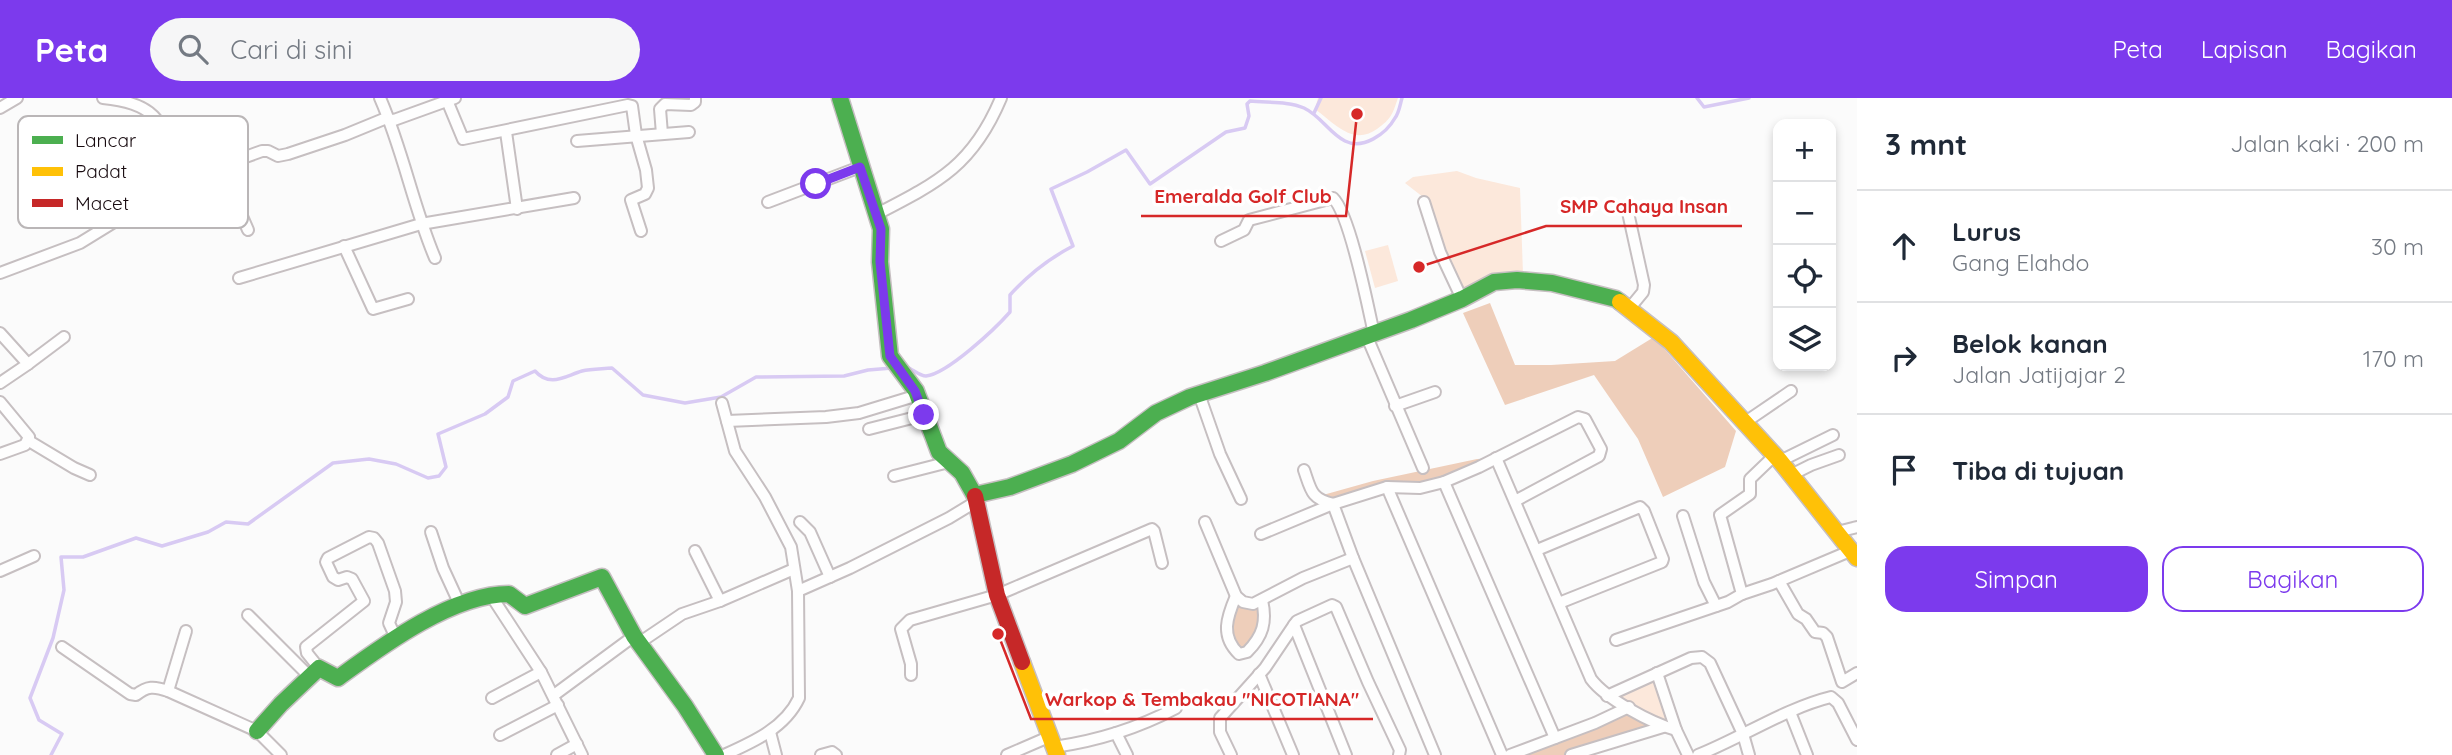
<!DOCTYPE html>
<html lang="id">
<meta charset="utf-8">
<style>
:root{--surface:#fff;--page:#f6f6f7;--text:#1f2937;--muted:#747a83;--line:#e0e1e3;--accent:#7c3aed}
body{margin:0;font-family:Quicksand,sans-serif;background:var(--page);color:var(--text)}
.controls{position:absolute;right:21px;top:21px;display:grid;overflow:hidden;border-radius:14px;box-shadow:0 4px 10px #0003}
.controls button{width:63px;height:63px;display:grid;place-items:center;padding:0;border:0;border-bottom:2px solid var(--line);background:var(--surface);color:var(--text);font:35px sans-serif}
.stop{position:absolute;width:21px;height:21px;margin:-16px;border:5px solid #7c3aed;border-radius:50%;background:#fff}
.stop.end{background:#7c3aed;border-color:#fff;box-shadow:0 2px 7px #0008}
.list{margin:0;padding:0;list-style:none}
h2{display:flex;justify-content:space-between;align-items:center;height:91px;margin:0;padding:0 28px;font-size:30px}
h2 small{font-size:23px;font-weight:400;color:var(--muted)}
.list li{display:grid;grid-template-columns:46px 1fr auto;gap:21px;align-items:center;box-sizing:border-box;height:112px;padding:0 28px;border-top:2px solid var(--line)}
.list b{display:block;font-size:26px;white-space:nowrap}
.list p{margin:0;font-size:23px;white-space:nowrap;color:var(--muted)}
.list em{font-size:23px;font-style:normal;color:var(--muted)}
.actions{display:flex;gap:14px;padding:21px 28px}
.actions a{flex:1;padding:16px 0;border:2px solid var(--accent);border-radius:21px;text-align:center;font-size:24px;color:var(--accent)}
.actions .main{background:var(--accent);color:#fff}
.icon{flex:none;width:38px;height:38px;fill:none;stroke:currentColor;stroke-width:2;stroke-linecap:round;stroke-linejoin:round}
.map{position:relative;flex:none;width:1857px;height:657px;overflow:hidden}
header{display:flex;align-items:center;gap:42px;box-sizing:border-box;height:98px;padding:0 35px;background:var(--accent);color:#fff}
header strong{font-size:33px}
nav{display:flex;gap:38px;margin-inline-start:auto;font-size:24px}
.search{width:490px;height:63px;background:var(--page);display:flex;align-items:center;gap:18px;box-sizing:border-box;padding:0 24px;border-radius:38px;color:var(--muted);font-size:26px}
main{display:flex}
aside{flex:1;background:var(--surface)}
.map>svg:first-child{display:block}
.green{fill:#fce8db}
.forest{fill:#eeceba}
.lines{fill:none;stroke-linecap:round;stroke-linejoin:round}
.stream{stroke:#d8caf3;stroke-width:3.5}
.street-casing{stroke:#c6bfc1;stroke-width:14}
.fast-casing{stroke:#c6bfc1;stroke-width:19}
.slow-casing{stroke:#c6bfc1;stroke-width:19}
.jam-casing{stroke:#c6bfc1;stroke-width:19}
.street{stroke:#fefefe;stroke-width:10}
.fast{stroke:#4caf50;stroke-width:16}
.slow{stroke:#ffc107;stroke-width:16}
.jam{stroke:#c62828;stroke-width:16}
.route{stroke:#7c3aed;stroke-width:9}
.key{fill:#fff;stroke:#bab6b7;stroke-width:2}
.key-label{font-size:19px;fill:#180b10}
.leader{fill:none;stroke:#d62828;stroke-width:2.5}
.callout-dot{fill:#d62828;stroke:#fff;stroke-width:2.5}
.callout-label{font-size:19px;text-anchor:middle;font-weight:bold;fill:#d62828;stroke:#fff;stroke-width:7;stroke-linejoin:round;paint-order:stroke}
</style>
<header>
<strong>Peta</strong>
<div class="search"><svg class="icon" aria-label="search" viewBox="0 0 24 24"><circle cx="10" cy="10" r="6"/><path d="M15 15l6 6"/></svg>Cari di sini</div>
<nav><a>Peta</a><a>Lapisan</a><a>Bagikan</a></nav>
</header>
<main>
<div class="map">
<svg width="1857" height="657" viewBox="0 0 1857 657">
<rect width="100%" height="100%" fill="#fbfbfb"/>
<g class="green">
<path d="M1318,0h80c-6,17 -6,20 -21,31 -24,17 -42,-5 -62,-20z"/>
<path d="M1457,73l19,7 44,10 3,86c-23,-4 -41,8 -61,18l-26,-52 -13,-43 -18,-14 8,-6z"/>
<path d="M1388,147l10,36 -23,7 -10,-37z"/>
<path d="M1657,575l19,57 -69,-34z"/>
</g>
<g class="forest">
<path d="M1490,205l25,62h36l64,-4 39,-24 82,94 -11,36 -62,30 -25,-58 -44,-64 -89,30 -42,-92z"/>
<path d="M1496,360l-52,24 -57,5 -54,17 -10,-9 50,-14 104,-22z"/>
<path d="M1236,498l7,6 19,-2v32l-23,22 -12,-22z"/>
<path d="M1629,609l34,20 -92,28h-61z"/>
</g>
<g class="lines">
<g class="stream">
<path d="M1697,0l7,9 45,-9"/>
<path d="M1314,15l7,-15"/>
<path d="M906,269c7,2 13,9 20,9 21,-2 69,-47 84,-64v-17c19,-21 38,-36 63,-49l-22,-57 36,-17 39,-22 24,34 76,-52 19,-4 4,-12 -2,-12 3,-3c17,2 38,0 54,7 17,8 25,25 41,33 18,9 41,-7 50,-23 4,-5 5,-13 7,-20"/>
<path d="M51,657l11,-21 -23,-14 -9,-22 23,-60 11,-48 -3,-33h22l53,-19 26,8 46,-14 18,-10 22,2 85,-61 36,-4 27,5 32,14 11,-2 7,-9 -8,-33 47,-20 23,-17 5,-16 22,-10c15,17 30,5 47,0 9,-2 20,-2 30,-3l31,27 42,8 36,-6 35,-20 88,-1 24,-6 24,-2"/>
</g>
<defs>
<g id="street">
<path d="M103,0c74,7 56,43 82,93"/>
<path d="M380,0c23,52 33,108 55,160"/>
<path d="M446,0l17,41 165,-34 4,1 4,29 10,35 2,18 -3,6 -14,6 10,31"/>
<path d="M0,10l17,-10"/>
<path d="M506,34l11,77"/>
<path d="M662,36l-2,-25 5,-5 26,1 4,-3v-4"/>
<path d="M577,43l112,-9"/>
<path d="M224,77l24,55"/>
<path d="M768,104l92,-35"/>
<path d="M1424,104l16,50 22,47"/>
<path d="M1627,110l17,77 -1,7 -14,17"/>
<path d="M877,116c62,-32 96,-49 124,-116"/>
<path d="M1221,143l23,-11 5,-10 84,-22c17,16 35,109 41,136"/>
<path d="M344,148l29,63 35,-10"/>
<path d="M0,175l80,-30 39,-24 43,-19 50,-18 12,-7 16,-16 22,-8h6l10,5 10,-2 57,-19 39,-16 10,1 61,-22"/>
<path d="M239,180l182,-54 153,-26"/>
<path d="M0,235l28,31 -28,19"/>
<path d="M1367,239l56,131"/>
<path d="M28,266l36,-27"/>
<path d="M1199,296l21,60 21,45"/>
<path d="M0,304l29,35 -4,8 -25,9"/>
<path d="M722,305l13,48 30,46 26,50 7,44"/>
<path d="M1395,308l40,-14"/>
<path d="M727,323l99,-4 33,-4 59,-18"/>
<path d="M1744,325l47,-32"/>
<path d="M869,331l55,-14"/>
<path d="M29,343l45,27 16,7"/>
<path d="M1496,360l95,221c15,20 60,44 85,51"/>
<path d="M1780,363l53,-26"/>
<path d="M1304,372c7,20 7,29 29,34"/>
<path d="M1791,377l20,-10 28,-10"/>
<path d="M894,378l55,-14"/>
<path d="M1444,384l111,256"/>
<path d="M1387,389l115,268"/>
<path d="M1333,406l20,54 82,197"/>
<path d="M1683,418l21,66 12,24"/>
<path d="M800,424l10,10 20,45"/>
<path d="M1205,424l31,74 7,6 10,2 50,-26 50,-20"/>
<path d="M431,434l12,36 17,37"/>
<path d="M1837,434l20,-5"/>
<path d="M1261,436l72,-30 54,-17 33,1 24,-6 35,-15 99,-50 7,2 16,30 -2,7 -84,45"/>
<path d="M1537,452l103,-43 4,4 19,48 -1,3 -103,41"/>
<path d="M695,453l25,50"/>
<path d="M0,473l34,-15"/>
<path d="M1779,483l19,33 8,5 9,13 8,1 4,4 15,45 15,-9"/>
<path d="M1742,496l-22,-79 30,-21v-15l25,-24"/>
<path d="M1236,498c-9,21 -16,40 3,58l8,-2c16,-16 20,-30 15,-52"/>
<path d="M492,499l49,75 41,83"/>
<path d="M248,517l61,61"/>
<path d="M1616,542l112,-38 14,-8 30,-10 78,-33"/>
<path d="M639,545l43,-29 38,-13 74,-32"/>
<path d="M62,549l68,47 6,1c11,-9 18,-9 32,-4l89,40 24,24"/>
<path d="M319,570l-12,-15 -1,-6 58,-46 -12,-22 -5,-2 -9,3 -5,-3 -7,-15 2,-4 41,-21 5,1 4,5 17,48 1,11 -7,21 7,15"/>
<path d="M1657,575l19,57 12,25"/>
<path d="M1259,576l34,81"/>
<path d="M911,577v-11l-10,-35 9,-9 87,-25 155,-66 2,2 8,32"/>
<path d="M168,593l18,-60"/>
<path d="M554,597l80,-59"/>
<path d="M1607,598l84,-38 11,-1 8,6 33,71 6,21"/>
<path d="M492,600l49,-26"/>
<path d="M1790,614l17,43"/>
<path d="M770,634l6,23"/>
<path d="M1116,635l11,22"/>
<path d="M500,637l58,-30"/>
<path d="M1054,649c43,-6 84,-19 122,-39"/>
<path d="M557,657l20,-11"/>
<path d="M724,657c29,-13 61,-27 75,-57l-1,-107 52,-23 99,-50 28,-17"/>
<path d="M821,657l11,-3 4,3"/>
<path d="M1007,657l44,-19"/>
<path d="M1231,657l-11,-23v-14l45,-50 29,-43"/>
<path d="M1346,657l-52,-130 3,-4 35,-16 4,2 32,75 32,68 -1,5"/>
<path d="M1510,657l85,-32 34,-16"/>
<path d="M1571,657l92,-28"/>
<path d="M1698,657c43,-17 88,-47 133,-58l7,6 19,37"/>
</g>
<g id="fast">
<path d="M840,0l41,131 -1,33 10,94 26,35 23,61 23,21 13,23"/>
<path d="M975,397l35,-8 62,-23 47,-23 37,-28 34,-16 75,-24 146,-53 51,-21 32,-17 23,-2 35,3 64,16 4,3"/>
<path d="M257,633l24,-27 38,-36 19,10c44,-32 114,-84 171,-84l16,12 77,-29 32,59 51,70 31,49"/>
</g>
<g id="slow">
<path d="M1620,204l51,40 109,119 77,97"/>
<path d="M1022,564l35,93"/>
</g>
<path id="jam" d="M975,398l22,99 25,67"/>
</defs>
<use href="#street" class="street-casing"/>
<use href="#fast" class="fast-casing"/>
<use href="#slow" class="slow-casing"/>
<use href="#jam" class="jam-casing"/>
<use href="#street" class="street"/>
<use href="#fast" class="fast"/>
<use href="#slow" class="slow"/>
<use href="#jam" class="jam"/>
</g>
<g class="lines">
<path class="route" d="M816,86l44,-17 21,62 -1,33 10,94 25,35 9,24"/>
</g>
<rect x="18" y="18" width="230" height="112" rx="10" class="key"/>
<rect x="32" y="38" width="31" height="8" fill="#4caf50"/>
<rect x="32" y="69" width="31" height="9" fill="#ffc107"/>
<rect x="32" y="101" width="31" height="8" fill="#c62828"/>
<g class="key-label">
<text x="75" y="49">Lancar</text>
<text x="75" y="80">Padat</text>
<text x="75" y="112">Macet</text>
</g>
<path class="leader" d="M1357 16L1346 118H1141M1419 169L1546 128H1742M998 536L1031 621H1373"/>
<g class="callout-dot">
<circle cx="1357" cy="16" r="7"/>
<circle cx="1419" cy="169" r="7"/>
<circle cx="998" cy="536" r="7"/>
</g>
<g class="callout-label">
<text x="1243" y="105">Emeralda Golf Club</text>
<text x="1644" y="115">SMP Cahaya Insan</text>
<text x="1202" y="608">Warkop &amp; Tembakau "NICOTIANA"</text>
</g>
</svg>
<div class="controls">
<button>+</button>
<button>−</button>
<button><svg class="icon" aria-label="locate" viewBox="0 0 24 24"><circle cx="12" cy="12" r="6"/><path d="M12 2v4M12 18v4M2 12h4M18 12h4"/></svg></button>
<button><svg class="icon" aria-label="layers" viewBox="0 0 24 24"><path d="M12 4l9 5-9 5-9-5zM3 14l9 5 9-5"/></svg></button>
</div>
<div class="stop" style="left:816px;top:86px"></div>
<div class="stop end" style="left:924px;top:317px"></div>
</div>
<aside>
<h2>3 mnt<small>Jalan kaki · 200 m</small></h2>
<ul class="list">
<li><svg class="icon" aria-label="ahead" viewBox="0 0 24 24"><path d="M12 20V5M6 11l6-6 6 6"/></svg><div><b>Lurus</b><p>Gang Elahdo</p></div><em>30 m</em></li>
<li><svg class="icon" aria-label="right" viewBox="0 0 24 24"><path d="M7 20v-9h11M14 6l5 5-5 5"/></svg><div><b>Belok kanan</b><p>Jalan Jatijajar 2</p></div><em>170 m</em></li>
<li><svg class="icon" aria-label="arrive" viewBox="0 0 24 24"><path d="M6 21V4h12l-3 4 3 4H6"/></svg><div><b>Tiba di tujuan</b></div></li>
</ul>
<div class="actions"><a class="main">Simpan</a><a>Bagikan</a></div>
</aside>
</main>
